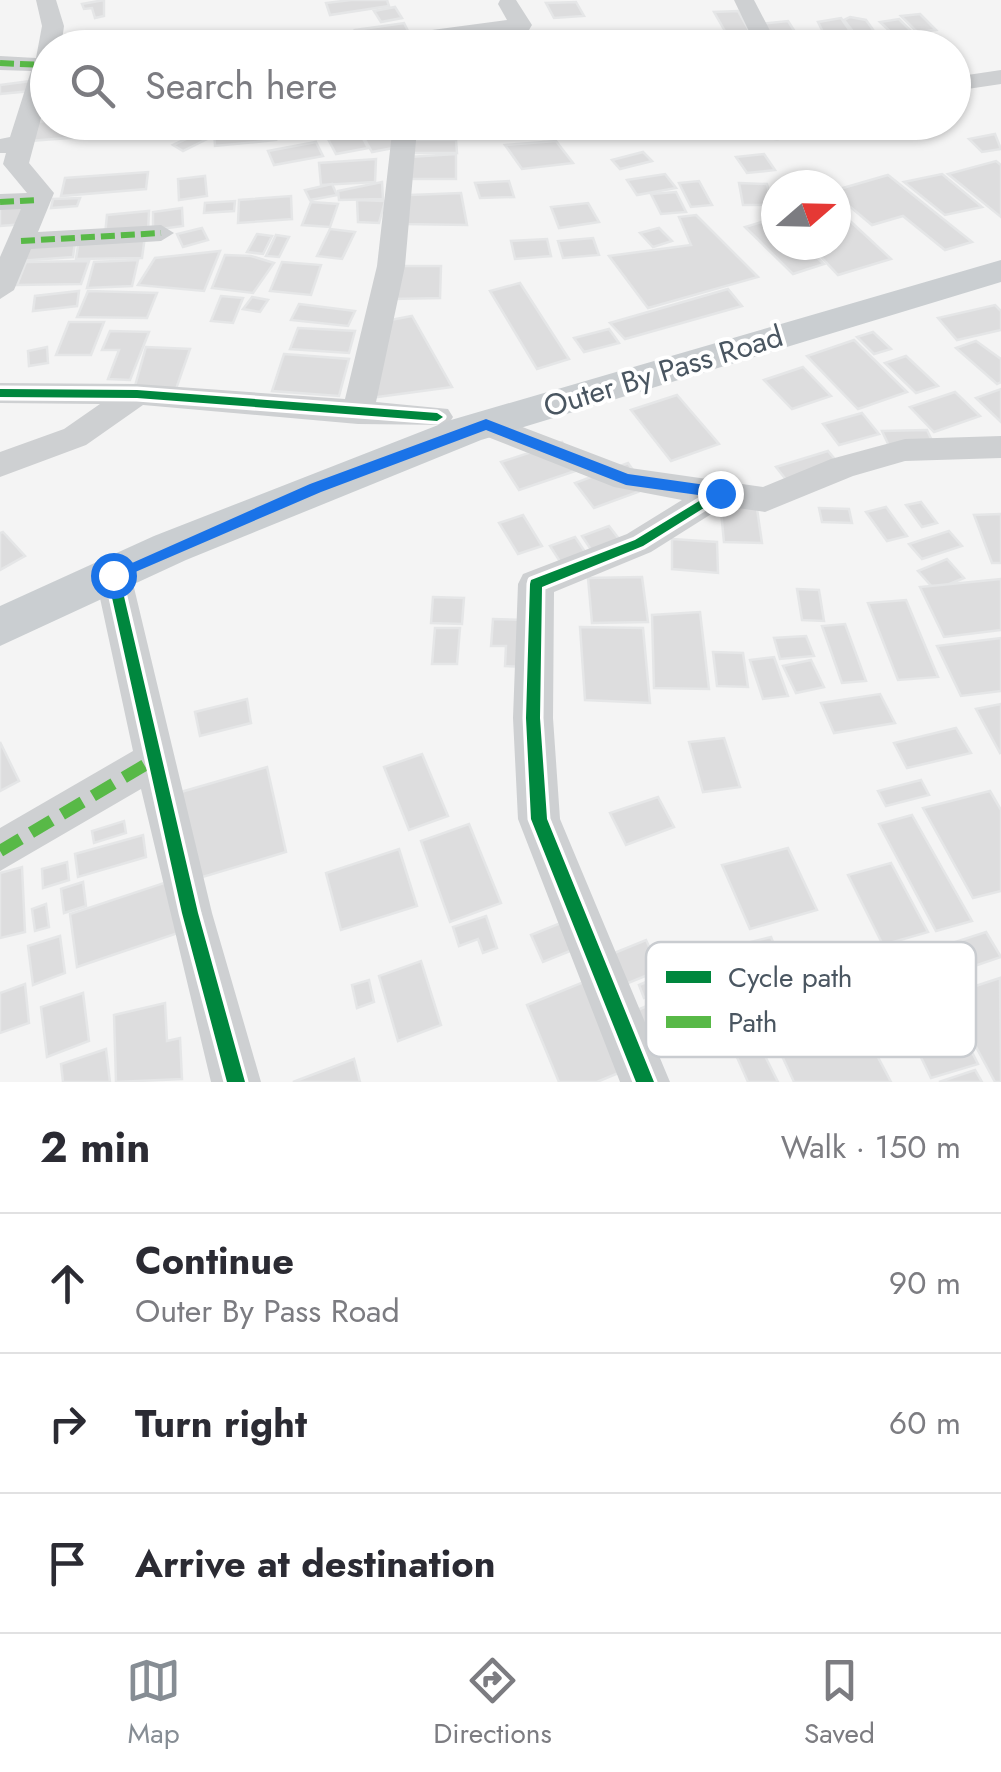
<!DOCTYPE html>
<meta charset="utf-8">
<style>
:root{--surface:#fff;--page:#f7f7f7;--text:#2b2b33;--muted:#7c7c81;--line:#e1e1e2;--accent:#868d94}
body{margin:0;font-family:Jost,sans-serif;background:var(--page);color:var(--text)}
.compass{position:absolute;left:761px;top:170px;width:90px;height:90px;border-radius:50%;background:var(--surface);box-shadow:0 2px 8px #0004;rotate:70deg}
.stop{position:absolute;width:30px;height:30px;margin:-22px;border:8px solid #1a73e8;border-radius:50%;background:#fff}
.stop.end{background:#1a73e8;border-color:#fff;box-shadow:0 2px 10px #0008}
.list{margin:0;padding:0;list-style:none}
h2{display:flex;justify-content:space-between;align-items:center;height:130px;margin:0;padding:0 40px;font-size:42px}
h2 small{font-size:32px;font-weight:400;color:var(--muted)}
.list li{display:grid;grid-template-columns:65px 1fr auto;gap:30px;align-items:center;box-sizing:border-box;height:140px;padding:0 40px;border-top:2px solid var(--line)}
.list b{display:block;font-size:38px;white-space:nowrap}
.list p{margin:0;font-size:32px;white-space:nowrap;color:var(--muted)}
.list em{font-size:32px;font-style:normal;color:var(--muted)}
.icon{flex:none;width:55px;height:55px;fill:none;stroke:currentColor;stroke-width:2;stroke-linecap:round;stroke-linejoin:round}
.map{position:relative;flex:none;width:1001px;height:1082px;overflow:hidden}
.search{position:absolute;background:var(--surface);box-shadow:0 2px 8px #0004;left:30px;right:30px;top:30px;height:110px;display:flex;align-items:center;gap:25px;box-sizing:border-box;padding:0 35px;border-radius:55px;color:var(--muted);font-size:38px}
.sheet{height:550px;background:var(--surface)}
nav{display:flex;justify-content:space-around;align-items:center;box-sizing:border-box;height:140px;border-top:2px solid var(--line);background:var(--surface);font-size:28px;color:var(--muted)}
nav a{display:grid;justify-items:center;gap:5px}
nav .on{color:var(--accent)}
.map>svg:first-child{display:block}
.building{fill:#ddddde;stroke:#e5e6e7;stroke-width:2.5}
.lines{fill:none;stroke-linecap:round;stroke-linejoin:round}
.minor{fill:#ced0d2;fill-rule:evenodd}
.major{fill:#caced1;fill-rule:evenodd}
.quiet-far1{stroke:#58b947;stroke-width:6;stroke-dasharray:14 6;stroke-linecap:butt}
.quiet{stroke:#58b947;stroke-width:12;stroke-dasharray:24 12;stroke-linecap:butt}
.cycleway-casing{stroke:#fff;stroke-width:7}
.cycleway{fill:#00873e;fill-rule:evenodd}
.route{fill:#1a73e8}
.labels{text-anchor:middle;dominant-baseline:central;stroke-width:8;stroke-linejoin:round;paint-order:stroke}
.street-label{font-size:30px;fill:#4a5661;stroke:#fff}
.key{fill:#fff;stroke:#c9ccd0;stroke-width:2.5}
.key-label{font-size:28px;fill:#4a5661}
</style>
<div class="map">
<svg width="1001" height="1082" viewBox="0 0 1001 1082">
<rect width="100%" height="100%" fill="#f4f4f4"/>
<g class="building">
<path d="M104,0v16l-9,2 -3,-10 -8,1 -2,-5z"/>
<path d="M351,0h36l2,6 -59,9 -4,-12z"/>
<path d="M576,2l8,14 -30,2 -8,-15z"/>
<path d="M395,7l7,11 -21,4 -7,-11z"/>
<path d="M738,11l18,32 -23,2 -19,-33z"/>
<path d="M920,14l16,16 -19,2 -16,-16z"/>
<path d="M850,17l16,3 10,14h-21l-11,-14z"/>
<path d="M841,18l11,16 -27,2 -7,-14z"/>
<path d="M899,19l15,15 -19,2 -15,-14z"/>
<path d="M788,21l7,11 -30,2 -6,-10z"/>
<path d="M404,23l6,12 -50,7 -5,-12z"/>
<path d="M794,34l6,11 -29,2 -6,-11z"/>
<path d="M920,34l12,12 -26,2 -9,-11z"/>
<path d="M874,35l6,9 -44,1 -6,-8z"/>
<path d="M31,81v10l-31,3v-9z"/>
<path d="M33,122l15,-1 36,1 -2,15 -54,4z"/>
<path d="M299,122h29l1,13 -29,2z"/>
<path d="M330,122h53l1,7 -51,4z"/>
<path d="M451,122l1,15 -38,-1 2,-11z"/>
<path d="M474,122h22l6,11 -23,3z"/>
<path d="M509,122h40l3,9 -41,2z"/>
<path d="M274,124l2,16 -61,6 -1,-16z"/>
<path d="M734,127l41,2 2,10 -42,-2z"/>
<path d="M388,131l10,16 -26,5 -9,-16z"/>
<path d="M201,132l10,5 -28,14 -10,-6z"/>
<path d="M360,133l8,15 -32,6 -8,-15z"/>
<path d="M995,134l6,15 -19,3 -13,-13z"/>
<path d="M413,140h43l1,13h-46z"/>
<path d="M556,141l17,22 -51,6 -17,-24z"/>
<path d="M316,142l7,14 -49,9 -6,-14z"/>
<path d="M643,152l9,9 -32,8 -8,-9z"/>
<path d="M456,154v25h-48l1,-22z"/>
<path d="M764,154l11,16 -28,3 -11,-16z"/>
<path d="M376,159l-1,23 -54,3 -2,-22z"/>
<path d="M996,161l5,4v52l-53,-43z"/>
<path d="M148,172l-2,17 -85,7 4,-18z"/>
<path d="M665,174l11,14 -39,7 -10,-15z"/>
<path d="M942,174l40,33 -37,8 -41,-33z"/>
<path d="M888,175l84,67 -27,8 -42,-34 -31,9 -36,-30v-5z"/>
<path d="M205,176l2,20 -28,4 -1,-21z"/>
<path d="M509,181l5,16 -34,1 -5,-15z"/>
<path d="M699,181l13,24 -21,2 -12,-24z"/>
<path d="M382,182l1,17 -44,1 -1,-9z"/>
<path d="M739,183l28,1 5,21h-29z"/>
<path d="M332,184l5,11 -27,5 -5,-10z"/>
<path d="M676,192l10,20 -25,2 -10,-20z"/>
<path d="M461,193l6,32 -62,-1 5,-29z"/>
<path d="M291,196l1,23 -54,4 1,-23z"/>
<path d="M80,198l-3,8 -26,2 2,-9z"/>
<path d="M357,200l28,1 -6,22 -21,-1z"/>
<path d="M235,201l-1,10 -30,2 1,-10z"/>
<path d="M311,202l27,2 -8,23 -28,-2z"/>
<path d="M28,203l-4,21 -24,2v-21z"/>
<path d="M588,203l11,19 -40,6 -8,-21z"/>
<path d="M182,208l1,18 -30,4v-18z"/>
<path d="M836,208l55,51 -53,16 -28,-30h26z"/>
<path d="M149,211l-1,20 -43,4 2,-20z"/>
<path d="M696,215l62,62 -110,31 -39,-52 82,-11 -12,-28z"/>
<path d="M775,218l1,27h27l21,19 -31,10 -48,-47z"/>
<path d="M202,228l6,12 -25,7 -6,-13z"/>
<path d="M659,228l13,13 -19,6 -13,-14z"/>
<path d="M330,229l25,3 -13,27 -25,-3z"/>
<path d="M257,234l15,2 -9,18 -16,-2z"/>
<path d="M276,235l13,2 -10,20 -13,-1z"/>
<path d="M145,236l-3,22 -66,1 3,-20z"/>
<path d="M593,238l6,17 -36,3 -5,-17z"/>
<path d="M547,239l4,17 -36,3 -4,-18z"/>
<path d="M75,242l-2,15 -55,4 4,-15z"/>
<path d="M220,251l-16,40 -66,-6 17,-27z"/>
<path d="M225,255l26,1 23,7 -21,30 -41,-5z"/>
<path d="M138,260l-6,26 -45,2 7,-26z"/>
<path d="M89,261l-8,23 -64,1 9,-23z"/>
<path d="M282,262l39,3 -10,30 -41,-4z"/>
<path d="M396,266h45l-1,32 -48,1z"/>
<path d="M520,283l49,76 -32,10 -47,-78z"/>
<path d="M728,289l14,17 -117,33 -15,-16z"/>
<path d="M79,291l-2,15 -44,5 2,-15z"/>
<path d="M88,291l69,2 -10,25 -70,-1z"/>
<path d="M221,296l22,2 -10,25 -22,-2z"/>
<path d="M252,297l16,3 -8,12 -17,-3z"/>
<path d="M299,304l56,7 -7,15 -57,-6z"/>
<path d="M995,305l6,6v19l-44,10 -19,-22z"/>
<path d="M412,316l40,71 -82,11 15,-77z"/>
<path d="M69,322h35l-13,33h-35z"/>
<path d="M298,328l57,3 -6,22 -59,-4z"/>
<path d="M609,329l10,14 -35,9 -10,-14z"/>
<path d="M110,331l39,1 -19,48 -22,-1 11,-29h-17z"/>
<path d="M873,332l18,17 -17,5 -17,-17z"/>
<path d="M854,340l53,52 -49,17 -51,-53z"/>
<path d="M976,341l25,18v23l-4,2 -41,-36z"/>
<path d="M47,347l1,16 -19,3 -1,-15z"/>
<path d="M146,347l44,2 -14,40 -41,-3z"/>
<path d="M284,354l65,5 -10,37 -67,-5z"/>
<path d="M906,356l32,30 -22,7 -31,-30z"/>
<path d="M803,367l28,29 -39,13 -28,-29z"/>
<path d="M1001,389v33l-25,-24z"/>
<path d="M955,392l25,24 -46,16 -24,-25z"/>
<path d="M677,395l42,49 -48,17 -40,-51z"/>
<path d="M862,413l17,21 -40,11 -16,-21z"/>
<path d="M927,430l7,15 -44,3 -8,-17z"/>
<path d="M562,442l19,27 -62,21 -18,-28z"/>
<path d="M828,451l16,19 -52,17 -16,-20z"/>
<path d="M628,463l7,10 -9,4 12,15 -44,16 -19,-25z"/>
<path d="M720,501l36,1 6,41 -38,-1z"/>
<path d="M921,502l16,21 -15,4 -16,-22z"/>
<path d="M886,507l21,29 -20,5 -21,-29z"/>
<path d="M819,508l30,1 3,14 -30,-1z"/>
<path d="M1001,514v49h-9l-18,-48z"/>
<path d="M523,515l19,31 -24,8 -19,-31z"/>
<path d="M609,526l20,26 -29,11 -18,-27z"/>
<path d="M949,531l13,15 -40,13 -13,-15z"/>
<path d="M3,532l22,24 -25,14v-37z"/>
<path d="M575,537l21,31 -26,9 -20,-31z"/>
<path d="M672,539l45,3 1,31 -46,-4z"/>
<path d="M947,559l17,19 -29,12 -17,-19z"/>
<path d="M642,577l6,45 -56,1 -4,-45z"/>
<path d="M1001,579v51l-57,7 -24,-50z"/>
<path d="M797,589l22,1 5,31 -22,-1z"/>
<path d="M433,597l31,1 -2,26 -31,-1z"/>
<path d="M906,600l32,77 -40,3 -30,-77z"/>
<path d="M700,612l9,77 -55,-1 -2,-73z"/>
<path d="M493,619l34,1 -1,47 -21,-1 1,-20h-15z"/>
<path d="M845,624l21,57 -24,2 -20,-57z"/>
<path d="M580,627l63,1 7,75 -65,-3z"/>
<path d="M435,628h25l-3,36h-25z"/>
<path d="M806,636l8,20 -34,3 -6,-21z"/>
<path d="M1001,638v53l-40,5 -24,-50z"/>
<path d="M713,652l30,1 5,34 -31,-1z"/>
<path d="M774,657l14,39 -25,3 -13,-39z"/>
<path d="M811,660l13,27 -28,6 -13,-27z"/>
<path d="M880,694l15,29 -61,10 -13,-30z"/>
<path d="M247,699l4,24 -51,13 -5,-24z"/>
<path d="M1001,704v48l-1,1 -24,-44z"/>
<path d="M956,728l15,25 -64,15 -13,-25z"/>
<path d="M724,738l16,49 -37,5 -14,-50z"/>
<path d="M0,742l19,39 -19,10z"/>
<path d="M422,754l26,62 -39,14 -25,-63z"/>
<path d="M267,767l19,85 -90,27 -15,-87z"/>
<path d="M921,780l8,15 -43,11 -8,-15z"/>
<path d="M990,791l11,19v81l-28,7 -50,-90z"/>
<path d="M658,797l16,30 -48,18 -16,-32z"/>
<path d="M912,815l60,106 -36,10 -57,-107z"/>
<path d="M124,821l2,12 -32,10 -2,-12z"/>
<path d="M469,824l32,79 -51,19 -29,-81z"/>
<path d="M143,835l3,22 -68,20 -3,-23z"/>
<path d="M788,848l29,62 -67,19 -28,-64z"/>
<path d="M399,849l18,57 -76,24 -15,-57z"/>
<path d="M67,862l2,18 -26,8 -1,-19z"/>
<path d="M891,863l37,69 -45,13 -35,-70z"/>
<path d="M22,867l3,65 -25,6v-65z"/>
<path d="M176,879l11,51 -110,37 -7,-53z"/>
<path d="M83,882l3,24 -22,7 -3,-24z"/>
<path d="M46,904l3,23 -14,4 -3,-22z"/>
<path d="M486,916l11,32 -14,5 -5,-14 -19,7 -6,-19z"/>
<path d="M578,916l12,27 -47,19 -12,-27z"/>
<path d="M986,932l15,25 -50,17 -14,-26z"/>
<path d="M60,936l5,37 -32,12 -5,-39z"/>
<path d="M771,937l30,74 -59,16 -28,-76z"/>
<path d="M646,940l14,30 -39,16 -14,-30z"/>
<path d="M421,961l20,64 -43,16 -19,-65z"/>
<path d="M670,972l6,14 -32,12 -5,-13z"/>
<path d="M601,975l39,89 -43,18h-38l-32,-77z"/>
<path d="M1000,978l1,104h-6l-47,-87z"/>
<path d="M369,980l5,22 -17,6 -5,-23z"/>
<path d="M25,984l4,39 -29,10v-40z"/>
<path d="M83,993l6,48 -42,16 -6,-50z"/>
<path d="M673,995l15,29 -39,17 -14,-30z"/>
<path d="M165,1003l2,38 13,-3 2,41 -66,3 -2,-67z"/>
<path d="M850,1004l41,78h-97l-23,-50z"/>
<path d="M951,1011l27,53 -47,14 -26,-54z"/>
<path d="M760,1046l18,36h-30l-12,-27z"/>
<path d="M106,1049l4,33h-47l-2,-18z"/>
<path d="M354,1059l6,23h-67z"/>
<path d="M975,1070l7,12h-43z"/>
</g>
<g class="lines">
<g class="minor">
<path d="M36,0h20l8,26 -3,22h-13v44l-19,71 25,30 -16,39 123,-7 13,8 -13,8 -130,8 -17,41 -14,9v-42l21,-48 -21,1v-16l27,-1 -24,-29 3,-11h-6v-14l10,-2 21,-66 -31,-1v-14l36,2 6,-32z"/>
<path d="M500,0h16l16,25 -3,5 -112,16 -11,-7 11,-7 90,-12 -9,-16z"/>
<path d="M734,0h20l25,48h-22z"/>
<path d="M1001,70v14l-47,7v-14z"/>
<path d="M427,122l-10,7 -12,137 -29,136 72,7 5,8 -5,8 -90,-1 -215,-19 -57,40 -86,32v-25l64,-23 36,-25 -100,-1v-20l137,1 208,15 32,-133 16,-142z"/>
<path d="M486,413l144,55 133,19 68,-28 74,-20 96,-3v22l-96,3 -52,15 -88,36 -41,-6 -73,46 -97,40 -1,126 7,101 110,263h-50l-102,-263 -5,-101 5,-134 5,-10 104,-40 55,-34 -68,-13 -139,-55 -5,-8 5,-8z"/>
<path d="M113,561l13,4 5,10 81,338 49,169h-50l-70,-293 -141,82v-43l133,-77 -38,-176 5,-10z"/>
</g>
<path class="major" d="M1001,260v22l-520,158 -295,120 -186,86v-40l154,-70 297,-116z"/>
<g class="quiet-far1">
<path d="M0,63l44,2"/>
<path d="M0,202l38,-2"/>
<path d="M21,241l140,-8"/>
</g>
<path class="quiet" d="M0,851l155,-92"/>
<defs>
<g id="cycleway">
<path d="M0,389l137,1 300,23 6,4 -6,4 -300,-23 -137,-1z"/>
<path d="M719,489l6,4 -2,3 -80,50 -101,41 -2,131 7,101 107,263h-18l-105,-263 -5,-101 4,-134 1,-4 104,-40z"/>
<path d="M113,570l5,1 1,4 79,338 47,169h-18l-45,-169 -75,-338 1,-4z"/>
</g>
</defs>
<use href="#cycleway" class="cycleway-casing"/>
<use href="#cycleway" class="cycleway"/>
</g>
<path class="route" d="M486,419l142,55 92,13 7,6 -7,5 -94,-13 -140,-55 -165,62 -202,87h-12l-2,-4 205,-91z"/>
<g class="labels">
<g class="street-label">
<text transform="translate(663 371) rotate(-17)">Outer By Pass Road</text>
</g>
</g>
<rect x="646" y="942" width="330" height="115" rx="15" class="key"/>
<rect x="666" y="971" width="45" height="12" fill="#00873e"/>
<rect x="666" y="1016" width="45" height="12" fill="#58b947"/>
<g class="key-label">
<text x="728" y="987">Cycle path</text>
<text x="728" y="1032">Path</text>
</g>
</svg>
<svg class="compass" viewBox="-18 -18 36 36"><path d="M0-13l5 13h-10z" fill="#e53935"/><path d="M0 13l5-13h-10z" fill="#7c7c81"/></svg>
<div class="stop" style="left:113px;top:575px"></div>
<div class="stop end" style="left:720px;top:493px"></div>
<div class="search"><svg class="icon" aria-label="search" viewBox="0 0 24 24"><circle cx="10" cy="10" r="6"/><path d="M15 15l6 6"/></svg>Search here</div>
</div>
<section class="sheet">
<h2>2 min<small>Walk · 150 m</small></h2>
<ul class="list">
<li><svg class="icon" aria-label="ahead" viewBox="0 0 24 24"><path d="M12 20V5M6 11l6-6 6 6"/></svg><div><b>Continue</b><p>Outer By Pass Road</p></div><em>90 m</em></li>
<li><svg class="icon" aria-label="right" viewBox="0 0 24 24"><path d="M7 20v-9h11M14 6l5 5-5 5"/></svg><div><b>Turn right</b></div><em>60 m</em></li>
<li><svg class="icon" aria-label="arrive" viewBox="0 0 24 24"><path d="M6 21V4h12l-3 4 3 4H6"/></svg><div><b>Arrive at destination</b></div></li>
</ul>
</section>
<nav>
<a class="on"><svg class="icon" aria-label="map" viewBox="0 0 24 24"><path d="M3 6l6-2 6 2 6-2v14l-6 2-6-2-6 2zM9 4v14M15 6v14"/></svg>Map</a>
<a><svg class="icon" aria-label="directions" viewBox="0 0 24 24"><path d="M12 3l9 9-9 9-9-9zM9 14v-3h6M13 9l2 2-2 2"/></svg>Directions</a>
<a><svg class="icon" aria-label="saved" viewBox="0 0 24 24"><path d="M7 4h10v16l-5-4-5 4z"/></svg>Saved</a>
</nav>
